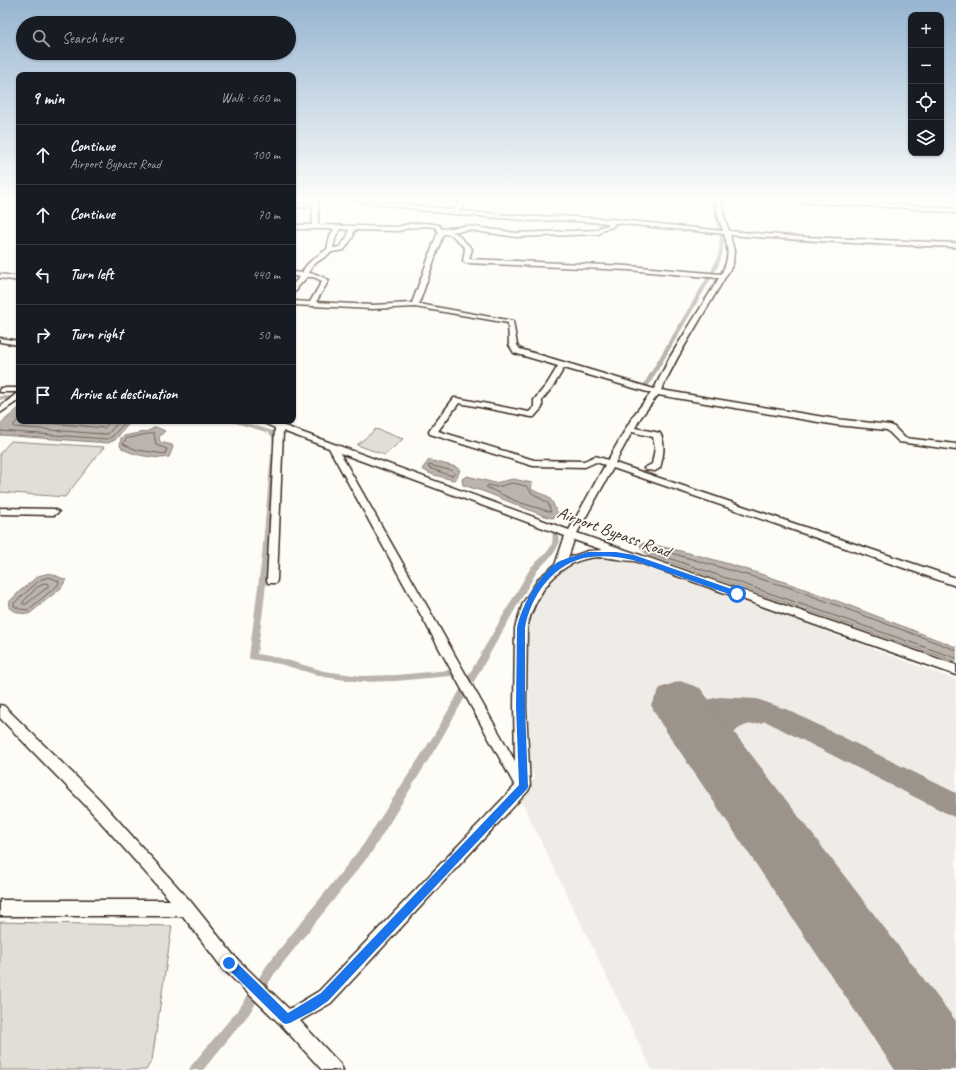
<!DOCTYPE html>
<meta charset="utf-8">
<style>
:root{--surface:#171b24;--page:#242831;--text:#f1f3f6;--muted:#9ea1a6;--line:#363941}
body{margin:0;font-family:Caveat,sans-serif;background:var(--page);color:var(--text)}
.controls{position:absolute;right:12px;top:12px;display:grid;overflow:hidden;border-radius:8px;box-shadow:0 1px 3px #0004}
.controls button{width:36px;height:36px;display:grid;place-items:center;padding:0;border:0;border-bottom:1px solid var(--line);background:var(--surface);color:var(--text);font:20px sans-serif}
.stop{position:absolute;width:12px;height:12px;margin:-9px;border:3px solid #1a73e8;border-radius:50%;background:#fff}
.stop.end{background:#1a73e8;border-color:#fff;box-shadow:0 1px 4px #0008}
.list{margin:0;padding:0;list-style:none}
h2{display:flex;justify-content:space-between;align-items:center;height:52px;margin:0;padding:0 16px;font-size:17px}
h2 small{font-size:13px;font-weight:400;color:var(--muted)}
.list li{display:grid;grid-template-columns:26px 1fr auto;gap:12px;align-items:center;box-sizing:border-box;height:60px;padding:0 16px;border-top:1px solid var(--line)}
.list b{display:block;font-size:15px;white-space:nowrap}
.list p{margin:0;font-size:13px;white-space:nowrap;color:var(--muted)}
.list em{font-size:13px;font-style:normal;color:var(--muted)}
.icon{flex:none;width:22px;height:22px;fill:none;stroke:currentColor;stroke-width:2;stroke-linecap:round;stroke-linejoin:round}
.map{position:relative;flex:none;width:956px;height:1070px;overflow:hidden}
.search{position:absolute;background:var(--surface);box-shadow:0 1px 3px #0004;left:16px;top:16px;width:280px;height:44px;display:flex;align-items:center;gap:10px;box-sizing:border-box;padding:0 14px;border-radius:22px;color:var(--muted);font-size:15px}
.panel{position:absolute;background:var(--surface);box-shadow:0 1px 3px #0004;left:16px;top:72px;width:280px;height:352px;border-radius:8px}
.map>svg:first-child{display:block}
.built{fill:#efece7}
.green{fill:#e1ded7;stroke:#8e847a}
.water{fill:#bbb4ad;stroke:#887d74}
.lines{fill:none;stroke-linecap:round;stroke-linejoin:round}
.shore{stroke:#6e6157;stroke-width:1}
.canal{fill:#bbb4ad;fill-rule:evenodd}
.taxiway{fill:#9c938a;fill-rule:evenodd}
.runway{fill:#9c938a;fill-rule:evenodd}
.minor-casing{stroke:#3b2a1e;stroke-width:3}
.minor{fill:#fdfcf7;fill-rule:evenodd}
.route{fill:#1a73e8}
.labels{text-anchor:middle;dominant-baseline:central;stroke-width:3.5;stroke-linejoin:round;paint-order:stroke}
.street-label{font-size:17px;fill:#3b2a1e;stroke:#fdfcf7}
</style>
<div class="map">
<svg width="956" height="1070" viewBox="0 0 956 1070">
<rect width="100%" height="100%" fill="#fdfcf7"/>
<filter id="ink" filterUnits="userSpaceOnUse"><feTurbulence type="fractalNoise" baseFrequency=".025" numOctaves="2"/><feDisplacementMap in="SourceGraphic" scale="8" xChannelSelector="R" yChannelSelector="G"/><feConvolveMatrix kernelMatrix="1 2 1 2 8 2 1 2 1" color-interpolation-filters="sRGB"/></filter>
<g filter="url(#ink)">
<path class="built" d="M600,558l22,1 150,52 184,69v390h-304l-133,-274 16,-17 -5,-14 -2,-135 5,-22 8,-16 22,-22 15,-8z"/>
<g class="green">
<path d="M376,429l27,10 -18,16 -28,-10z"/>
<path d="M11,441l93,6 -39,50 -65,-5v-39z"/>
<path d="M0,922l172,4 -20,134 -6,10h-146z"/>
</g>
<g class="water">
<path d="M19,408v13h112l-16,19 -7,3 -108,-8v-11z"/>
<path d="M156,427l9,4 -6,6 1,5 12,3 1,2 -4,10c-10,3 -44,-3 -49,-11l1,-8 3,-2 24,-5z"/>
<path d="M429,460l27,7 4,3 -4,9 -3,1 -22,-6 -9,-5z"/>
<path d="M467,476l28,7 18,-4 19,4 -1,6c6,4 11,4 16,7 6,4 7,12 11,17l-1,3 -5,2 -10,-3 -57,-23 -22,-7 -1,-6z"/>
<path d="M644,543c108,21 210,65 312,104v15l-307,-107 -7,-5 -2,-5z"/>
<path d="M50,573l16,7 -5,8 -32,26 -10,-1 -10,-5 1,-7 10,-10 18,-15z"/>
</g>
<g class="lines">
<g class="shore">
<path d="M19,420l-5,4v3l88,7h6l11,-13"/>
<path d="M29,421l75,7 7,-7"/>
<path d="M0,431l107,8 5,-2 14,-16"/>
<path d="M154,433l2,12 11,4 -2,5 -28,-4 -14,-6 3,-5z"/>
<path d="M429,465l24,6 2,2 -3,3 -23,-8z"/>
<path d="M513,483l13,3 6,7 16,10 3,9 -33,-10 -32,-15 2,-2 8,2z"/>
<path d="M49,577l10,4 -1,4 -30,25 -8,-1 -6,-3v-3l26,-23z"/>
<path d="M46,583l2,1v3l-22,17h-3v-2l13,-14z"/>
<path d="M956,650l-168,-63 -117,-34 -14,-3 -2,1 2,3 299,104"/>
</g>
<g class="canal">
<path d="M711,200h4l6,32 2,1c2,15 -1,26 -8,39l-2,1 -2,-1 8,-19 1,-21 -2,-1z"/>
<path d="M709,274l4,1 -65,112 -3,2 -2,-1 -1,-1z"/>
<rect x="0" y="396" width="19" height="4"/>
<path d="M231,421h9l33,10 5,6 -1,8h-4l-1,-8 -3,-4 -37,-11z"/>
<path d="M274,452l3,2c-5,67 -10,134 -20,200l23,4 44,13 37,5 35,-1 54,-5 15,6 1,2 -1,2 -3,1 -12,-5 -54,5 -35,1 -37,-5 -44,-13 -30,-5 -1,-2 13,-101 9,-102z"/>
<path d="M553,533h4l3,9 -6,11 -17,18 -97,170 -69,112 -96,120 -26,41 -46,56h-14l2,-4 50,-60 26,-41 96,-120 71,-110 97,-168c7,-7 19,-15 21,-24 1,-3 0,-7 1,-10z"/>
</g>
<path class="taxiway" d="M719,697l38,2 31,11 168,83v25l-191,-97c-7,4 -14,2 -21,5 -18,7 -14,23 -10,38l-4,8 -8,3 -8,-3c-10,-21 -10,-40 8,-56l-36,8 -8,-3 -3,-7 3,-7z"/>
<path class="runway" d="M680,681l20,7 256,333v49h-61l-235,-348 -9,-17 9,-17z"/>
<defs>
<g id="minor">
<path d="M313,200h6l-1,25 80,2c14,-5 27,-5 41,-2l2,4 27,-3 48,7 81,-3 3,-3 8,-2v-2l-50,-3 -23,1 -93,-8 -90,-13h16l85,10 8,-10h6l-8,11 76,6 23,-1 53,3 112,12 -5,-15 -2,-16h6l2,16 5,15 75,6 152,6v4c-75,-2 -151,-6 -226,-12l4,16 -1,13 -55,93 -17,33 175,29 54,6 3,1 12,12 51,6v6l-57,-8 -12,-12 -51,-5 -178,-30 -17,22 -6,11 25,5c6,11 3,24 0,35l-5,3 -9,-1 -2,-2 8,-4 3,-16 -2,-11 -21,-5 -17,31 341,115v8l-343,-118 -36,65 379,132v10l-321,-114c-12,0 -24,-4 -37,-4 -39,2 -63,36 -71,71l-1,79 4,80 -2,4 -197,212 -31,18 40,43 3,6h-21l-41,-45 -58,-56 -40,-53h-183v-16h170l-81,-91 -89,-91v-13l4,1 95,93 93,104 43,54 54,52 30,-18 196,-205 -186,-338 -46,-17 -6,149 -1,3h-8l-1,-3 8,-152 -16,-7h12l298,109 36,-65 -9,-3 -11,5 -52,-1 -103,-32 -1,-2 1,-2 24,-32h3l72,14 5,-5v-7l13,-16 11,-18 -44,-13 -5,-8 -1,-22 -93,-16 -43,2 -79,-4v-4l17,1 12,-21 -9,-4h-6l-9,10 -1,3 -4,3v-9l7,-7 -7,-1v-4l9,1c4,-11 16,-17 25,-24l3,-13 4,-7h-41v-4h19l1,-18 -20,1v-4h20zM614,223l110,11c5,15 5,26 -3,40l-93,-8 -159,-7 3,-10 -16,-16 -5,-1 17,-2 48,7 83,-3 5,-5 9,-2zM427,226l8,1 3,5 -26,71 -40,2 -56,-3 13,-22 -13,-6 -7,-1 4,-8 19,-13 12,-2 9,-13 1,-7 45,1 9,-3zM340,229l9,1 -2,7 -7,10 -7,1 3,-12zM443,234l9,1 13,13 -2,13 3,2 162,7 91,8 -49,79 -16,32 -134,-40 -3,-4 -4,-24 -94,-17zM564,368l87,25 -18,23 -25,44 -13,-4 -11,5 -50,-1 -96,-29 21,-28 72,14h3l8,-9v-8l12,-15zM340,453l225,83 -10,29 -16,13 -16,25 -8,25 -1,79 1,54zM574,540l29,10 -15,1 -20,7z"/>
<path d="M787,200c57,0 113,4 169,9v4l-49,-5 -117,-6z"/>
<path d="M0,274l19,3v4l-19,-3z"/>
<path d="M0,338l19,3v4l-19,-3z"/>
<rect x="0" y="388" width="19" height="4"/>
<path d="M16,394h3v6l-19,13v-6z"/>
<path d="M0,508l54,1 5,3 -5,3 -54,-1z"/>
</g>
</defs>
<use href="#minor" class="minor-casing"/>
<use href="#minor" class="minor"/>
</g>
</g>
<linearGradient id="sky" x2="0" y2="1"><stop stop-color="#96b4d0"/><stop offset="0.57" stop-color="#fefefb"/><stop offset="1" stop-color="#fefefb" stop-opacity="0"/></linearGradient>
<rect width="956" height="350" fill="url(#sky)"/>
<path class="route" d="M588,552h28l18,3 106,37 1,2 -4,3 -104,-37c-14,-3 -29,-5 -43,-3 -35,4 -60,39 -65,71v79l3,80 -1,2 -199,212 -13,9 -25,13 -4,1 -3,-1 -58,-57 -1,-3 1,-4 4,-2 4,2 55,54 33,-20 198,-208 -3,-78 1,-79c4,-21 22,-54 41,-66 8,-4 21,-7 30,-10z"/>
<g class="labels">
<g class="street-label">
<text transform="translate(614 532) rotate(20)">Airport Bypass Road</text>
</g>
</g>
</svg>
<div class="controls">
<button>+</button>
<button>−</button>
<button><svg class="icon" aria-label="locate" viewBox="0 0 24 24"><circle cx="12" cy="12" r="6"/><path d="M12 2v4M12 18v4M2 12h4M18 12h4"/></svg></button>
<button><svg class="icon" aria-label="layers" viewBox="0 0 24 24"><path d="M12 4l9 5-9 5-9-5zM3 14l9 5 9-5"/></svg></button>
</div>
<div class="stop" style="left:737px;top:594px"></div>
<div class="stop end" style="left:229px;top:963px"></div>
<div class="search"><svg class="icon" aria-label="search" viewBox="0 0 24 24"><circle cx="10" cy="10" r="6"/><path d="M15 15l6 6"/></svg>Search here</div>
<section class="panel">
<h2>9 min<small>Walk · 660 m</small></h2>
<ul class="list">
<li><svg class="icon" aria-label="ahead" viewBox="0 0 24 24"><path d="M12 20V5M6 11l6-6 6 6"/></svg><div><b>Continue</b><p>Airport Bypass Road</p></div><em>100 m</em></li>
<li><svg class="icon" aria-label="ahead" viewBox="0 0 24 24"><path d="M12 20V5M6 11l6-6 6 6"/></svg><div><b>Continue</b></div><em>70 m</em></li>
<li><svg class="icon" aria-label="left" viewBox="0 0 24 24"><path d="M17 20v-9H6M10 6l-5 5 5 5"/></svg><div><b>Turn left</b></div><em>440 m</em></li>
<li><svg class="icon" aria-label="right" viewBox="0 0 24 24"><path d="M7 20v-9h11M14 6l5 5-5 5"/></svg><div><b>Turn right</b></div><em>50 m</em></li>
<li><svg class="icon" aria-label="arrive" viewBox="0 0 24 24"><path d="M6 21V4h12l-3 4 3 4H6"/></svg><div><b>Arrive at destination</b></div></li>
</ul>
</section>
</div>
